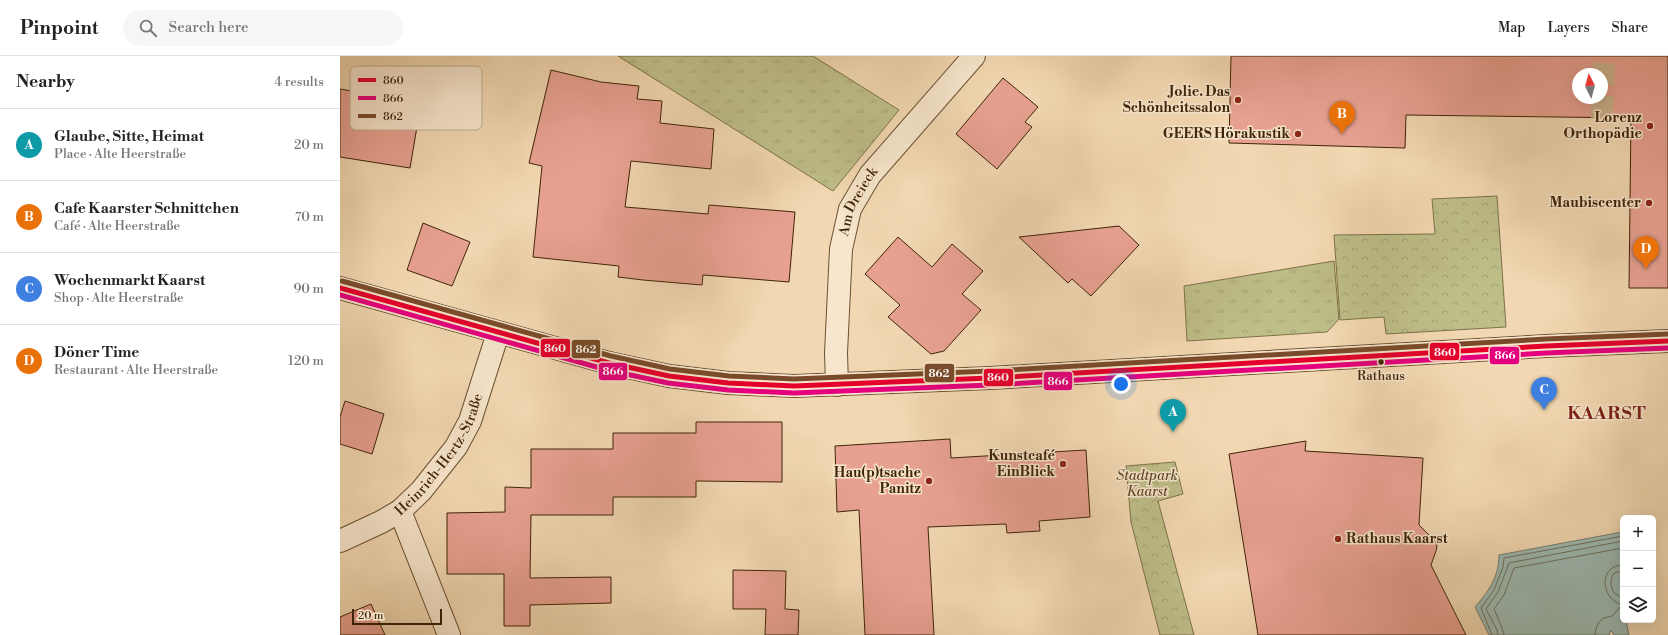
<!DOCTYPE html>
<meta charset="utf-8">
<style>
:root{--surface:#fff;--page:#f6f6f6;--text:#222;--muted:#767676;--line:#e0e0e0;--accent:#111827}
body{margin:0;font-family:"Libre Bodoni",serif;background:var(--page);color:var(--text)}
.controls{position:absolute;right:12px;bottom:12px;display:grid;overflow:hidden;border-radius:6px;box-shadow:0 4px 16px #0002}
.controls button{width:36px;height:36px;display:grid;place-items:center;padding:0;border:0;border-bottom:1px solid var(--line);background:var(--surface);color:var(--text);font:20px sans-serif}
.compass{position:absolute;left:1232px;top:12px;width:36px;height:36px;border-radius:50%;background:var(--surface);box-shadow:0 4px 16px #0002;rotate:354deg}
.scale{position:absolute;left:12px;bottom:10px;width:90px;box-sizing:border-box;padding-left:4px;border:2px solid #3f2507;border-top:0;font-size:11px;line-height:14px;white-space:nowrap;color:#3f2507;-webkit-text-stroke:3px #f7e6cd;paint-order:stroke}
.you{position:absolute;left:781px;top:328px;width:14px;height:14px;margin:-10px;border:3px solid #fff;border-radius:50%;background:#1a73e8;box-shadow:0 0 0 6px #1a73e833}
.badge{display:grid;place-items:center;width:26px;height:26px;border-radius:50%;background:var(--accent);color:#fff;font-size:13px;font-weight:700}
.pin{position:absolute;translate:-50% -33px;filter:drop-shadow(0 1px 2px #0008)}
.pin::after{content:'';position:absolute;top:21px;width:14px;height:12px;background:inherit;clip-path:polygon(0 0,100% 0,50% 100%)}
.list{margin:0;padding:0;list-style:none}
h2{display:flex;justify-content:space-between;align-items:center;height:52px;margin:0;padding:0 16px;font-size:17px}
h2 small{font-size:13px;font-weight:400;color:var(--muted)}
.list li{display:grid;grid-template-columns:26px 1fr auto;gap:12px;align-items:center;box-sizing:border-box;height:72px;padding:0 16px;border-top:1px solid var(--line)}
.list b{display:block;font-size:15px;white-space:nowrap}
.list p{margin:0;font-size:13px;white-space:nowrap;color:var(--muted)}
.list em{font-size:13px;font-style:normal;color:var(--muted)}
.icon{flex:none;width:22px;height:22px;fill:none;stroke:currentColor;stroke-width:2;stroke-linecap:round;stroke-linejoin:round}
.map{position:relative;flex:none;width:1328px;height:579px;overflow:hidden}
header{display:flex;align-items:center;gap:24px;box-sizing:border-box;height:56px;padding:0 20px;background:var(--surface);border-bottom:1px solid var(--line)}
header strong{font-size:19px}
nav{display:flex;gap:22px;margin-inline-start:auto;font-size:14px}
.search{width:280px;height:36px;background:var(--page);display:flex;align-items:center;gap:10px;box-sizing:border-box;padding:0 14px;border-radius:22px;color:var(--muted);font-size:15px}
main{display:flex}
aside{flex:1;background:var(--surface)}
.map>svg:first-child{display:block}
.grass{fill:url(#grass-tufts);stroke:#7e7248}
.park{fill:url(#park-crowns);stroke:#7e7248}
.water{fill:#9cb9b2;stroke:#777e6e}
.lines{fill:none;stroke-linecap:round;stroke-linejoin:round}
.shore{stroke:#6e6f5c;stroke-width:1}
.building{fill:#e8a191;stroke:#3f2507;fill-rule:evenodd}
.minor-tunnel{stroke:#ceb490;stroke-width:22;stroke-dasharray:22 11;stroke-linecap:butt}
.minor-casing{stroke:#6c5232;stroke-width:24}
.minor{stroke:#f7e6cd;stroke-width:22}
.bus-1-casing{stroke:#f7e6cd;stroke-width:8}
.bus-2-casing{stroke:#f7e6cd;stroke-width:8}
.bus-3-casing{stroke:#f7e6cd;stroke-width:8}
.bus-1{stroke:#e4002b;stroke-width:5}
.bus-2{stroke:#e5007d;stroke-width:5}
.bus-3{stroke:#7a4b2a;stroke-width:5}
.poi-dot{fill:#8f2418;stroke:#f7e6cd;stroke-width:1.5}
.bus-dot{fill:#3f2507;stroke:#f7e6cd;stroke-width:1.5}
.labels{text-anchor:middle;dominant-baseline:central;stroke-width:3;stroke-linejoin:round;paint-order:stroke}
.bus-label{font-size:13px;fill:#3f2507;stroke:#f7e6cd}
.poi-label{font-size:14px;font-weight:bold;fill:#3f2507;stroke:#f7e6cd;text-anchor:end}
.street-label{font-size:14px;fill:#3f2507;stroke:#f7e6cd}
.park-label{font-size:14px;font-style:italic;fill:#5f4b28;stroke:#f7e6cd}
.district-label{font-size:18px;font-weight:bold;letter-spacing:1px;fill:#7a1f14;stroke:#f7e6cd}
.key{fill:#f7e6cd;stroke:#c0ac92;stroke-width:1}
.key-label{font-size:11px;fill:#3f2507}
.line-badge{stroke:#f7e6cd;stroke-width:1.5}
.badge-label{font-size:11px;text-anchor:middle;font-weight:bold;fill:#fff}
</style>
<header>
<strong>Pinpoint</strong>
<div class="search"><svg class="icon" aria-label="search" viewBox="0 0 24 24"><circle cx="10" cy="10" r="6"/><path d="M15 15l6 6"/></svg>Search here</div>
<nav><a>Map</a><a>Layers</a><a>Share</a></nav>
</header>
<main>
<aside>
<h2>Nearby<small>4 results</small></h2>
<ul class="list">
<li><span class="badge" style="background:#0f9aa8">A</span><div><b>Glaube, Sitte, Heimat</b><p>Place · Alte Heerstraße</p></div><em>20 m</em></li>
<li><span class="badge" style="background:#e8710a">B</span><div><b>Cafe Kaarster Schnittchen</b><p>Café · Alte Heerstraße</p></div><em>70 m</em></li>
<li><span class="badge" style="background:#3f7fe0">C</span><div><b>Wochenmarkt Kaarst</b><p>Shop · Alte Heerstraße</p></div><em>90 m</em></li>
<li><span class="badge" style="background:#e8710a">D</span><div><b>Döner Time</b><p>Restaurant · Alte Heerstraße</p></div><em>120 m</em></li>
</ul>
</aside>
<div class="map">
<svg width="1328" height="579" viewBox="0 0 1328 579">
<defs>
<pattern id="grass-tufts" width="24" height="20" patternUnits="userSpaceOnUse"><rect width="24" height="20" fill="#bebe89"/><path d="M3 7l-1-3M5 7V3M7 7l1-3M15 17l-1-3M17 17v-4M19 17l1-3" fill="none" stroke="#a4a375"/></pattern>
<pattern id="park-crowns" width="20" height="18" patternUnits="userSpaceOnUse"><rect width="20" height="18" fill="#bebe89"/><path d="M2 6a3 3 0 1 1 6 0M12 15a3 3 0 1 1 6 0" fill="none" stroke="#a4a375"/></pattern>
</defs>
<rect width="100%" height="100%" fill="#f2d8b2"/>
<filter id="stains"><feTurbulence type="fractalNoise" baseFrequency=".005" numOctaves="4"/><feColorMatrix values="0 0 0 0 .2 0 0 0 0 .09 0 0 0 0 .02 0 0 0 .5 -.17"/></filter>
<radialGradient id="worn" r=".72"><stop offset=".6" stop-color="#630" stop-opacity="0"/><stop offset="1" stop-color="#630" stop-opacity=".3"/></radialGradient>
<g class="grass">
<path d="M278,0h195l86,54 -66,81z"/>
<path d="M994,205l5,58 -12,13 -140,9 -3,-55z"/>
</g>
<g class="park">
<path d="M1157,140l9,131 -120,7 -2,-17 -44,3 -6,-85 101,-1 -3,-35z"/>
<path d="M835,406l8,32 -25,7 36,134h-34l-29,-113 -5,-56z"/>
</g>
<path class="water" d="M1282,476l1,47 -3,1 3,20v20h3l3,15h-15l-3,-5 -2,5h-120l-14,-28c14,-16 24,-31 24,-52z"/>
<g class="lines">
<g class="shore">
<path d="M1283,515l-9,2c-6,9 -3,23 9,24"/>
<path d="M1152,579l-11,-27 13,-18 9,-23 1,-9 119,-22"/>
<path d="M1158,579l-1,-5 -11,-21 12,-17 11,-29 114,-22"/>
<path d="M1164,579l-2,-7 -8,-19 10,-14 10,-27 109,-20"/>
<path d="M1255,579l1,-6 3,-7 5,-4 8,-2 9,-10 -1,-2c-20,-7 -21,-39 3,-39"/>
</g>
</g>
<g class="building">
<path d="M891,0h437v232h-39l2,-170 -225,-3 -1,33 -176,-5zM1238,18h24v24h-24z"/>
<path d="M211,14l50,12 38,4 -2,13 25,2 -2,22 54,6 -3,40 -80,-8 -6,46 83,7 1,-9 86,7 -6,70 -86,-7 -1,10 -59,-5 -25,-3 1,-11 -86,-9 9,-91 -13,-3z"/>
<path d="M663,22l35,29 -13,15 7,5 -35,42 -41,-35z"/>
<path d="M0,33l81,14 -11,65 -70,-11z"/>
<path d="M83,167l47,19 -18,44 -45,-16z"/>
<path d="M779,170l20,19 -48,51 -19,-17 -4,4 -49,-46z"/>
<path d="M558,181l34,30 20,-23 31,27 -21,23 19,16 -37,41 -13,3 -43,-37 12,-12 -35,-31z"/>
<path d="M5,345l39,13 -12,40 -32,-10v-27z"/>
<path d="M356,366h86v60l-86,-1v16h-83v18h-82l-1,63 81,-1v26l-81,2v21h-26v-52h-57v-61l58,-1v-25l26,1v-39h82v-16h83z"/>
<path d="M610,383l1,19 135,-8 4,67 -51,4 1,10 -17,1 -16,1 -1,-9 -78,3 6,108h-69l-6,-125 -22,2 -2,-66z"/>
<path d="M966,385l-1,10 118,7 -4,67 16,16 2,5 -1,5 -5,14 35,70h-208l-29,-181z"/>
<path d="M393,514l53,1 -1,38 14,1 -1,25h-33l1,-26h-33z"/>
<path d="M31,548l14,31h-45v-18z"/>
</g>
<g class="lines">
<path class="minor-tunnel" d="M1262,62l2,-62"/>
<defs>
<g id="minor">
<path d="M0,232l269,75 60,13 59,7 66,3 196,-8 556,-32 122,-5"/>
<path id="s1" d="M497,329l-1,-32 5,-104 9,-40 20,-34 104,-119"/>
<path d="M60,455l49,124"/>
<path id="s2" d="M0,485l41,-19 19,-11 21,-20 35,-44 14,-26 28,-88"/>
</g>
</defs>
<use href="#minor" class="minor-casing"/>
<use href="#minor" class="minor"/>
<defs>
<path id="bus-1" d="M0,232l269,75 60,13 59,7 66,3 196,-8 556,-32 122,-5"/>
<path id="bus-2" d="M0,239l267,75 61,13 60,7 66,3 196,-8 556,-32 122,-5"/>
<path id="bus-3" d="M2,225l269,75 59,13 59,7 65,3 196,-8 556,-32 122,-5"/>
</defs>
<use href="#bus-1" class="bus-1-casing"/>
<use href="#bus-2" class="bus-2-casing"/>
<use href="#bus-3" class="bus-3-casing"/>
<use href="#bus-1" class="bus-1"/>
<use href="#bus-2" class="bus-2"/>
<use href="#bus-3" class="bus-3"/>
</g>
<g class="poi-dot">
<circle cx="898" cy="44" r="4"/>
<circle cx="1310" cy="70" r="4"/>
<circle cx="958" cy="78" r="4"/>
<circle cx="1309" cy="147" r="4"/>
<circle cx="723" cy="408" r="4"/>
<circle cx="589" cy="425" r="4"/>
<circle cx="998" cy="483" r="4"/>
</g>
<circle class="bus-dot" cx="1041" cy="306" r="3.5"/>
<g class="labels">
<g class="bus-label">
<text x="1041" y="320">Rathaus</text>
</g>
<g class="poi-label">
<text x="890" y="36">Jolie. Das<tspan x="890" dy="16">Schönheitssalon</tspan></text>
<text x="1302" y="62">Lorenz<tspan x="1302" dy="16">Orthopädie</tspan></text>
<text x="950" y="78">GEERS Hörakustik</text>
<text x="1301" y="147">Maubiscenter</text>
<text x="715" y="400">Kunstcafé<tspan x="715" dy="16">EinBlick</tspan></text>
<text x="581" y="417">Hau(p)tsache<tspan x="581" dy="16">Panitz</tspan></text>
<text x="1006" y="483" text-anchor="start">Rathaus Kaarst</text>
</g>
<g class="street-label">
<text stroke="none"><textPath href="#s1" startOffset="187">Am Dreieck</textPath></text>
<text stroke="none"><textPath href="#s2" startOffset="137">Heinrich-Hertz-Straße</textPath></text>
</g>
<g class="park-label">
<text x="807" y="420">Stadtpark<tspan x="807" dy="16">Kaarst</tspan></text>
</g>
<g class="district-label">
<text x="1267" y="357">KAARST</text>
</g>
</g>
<rect x="10" y="10" width="132" height="64" rx="6" class="key"/>
<rect x="18" y="22" width="18" height="4" fill="#e4002b"/>
<rect x="18" y="40" width="18" height="4" fill="#e5007d"/>
<rect x="18" y="58" width="18" height="4" fill="#7a4b2a"/>
<g class="key-label">
<text x="43" y="28">860</text>
<text x="43" y="46">866</text>
<text x="43" y="64">862</text>
</g>
<g class="line-badge">
<rect x="200" y="282" width="31" height="20" rx="4" fill="#e4002b"/>
<rect x="231" y="283" width="30" height="20" rx="4" fill="#7a4b2a"/>
<rect x="1089" y="286" width="31" height="19" rx="4" fill="#e4002b"/>
<rect x="1149" y="290" width="31" height="19" rx="4" fill="#e5007d"/>
<rect x="258" y="306" width="30" height="19" rx="4" fill="#e5007d"/>
<rect x="584" y="307" width="31" height="20" rx="4" fill="#7a4b2a"/>
<rect x="643" y="312" width="31" height="19" rx="4" fill="#e4002b"/>
<rect x="703" y="315" width="30" height="20" rx="4" fill="#e5007d"/>
</g>
<g class="badge-label">
<text x="215" y="296">860</text>
<text x="246" y="297">862</text>
<text x="1105" y="300">860</text>
<text x="1165" y="303">866</text>
<text x="273" y="319">866</text>
<text x="599" y="321">862</text>
<text x="658" y="325">860</text>
<text x="718" y="329">866</text>
</g>
<rect width="100%" height="100%" filter="url(#stains)"/>
<rect width="100%" height="100%" fill="url(#worn)"/>
</svg>
<div class="controls">
<button>+</button>
<button>−</button>
<button><svg class="icon" aria-label="layers" viewBox="0 0 24 24"><path d="M12 4l9 5-9 5-9-5zM3 14l9 5 9-5"/></svg></button>
</div>
<svg class="compass" viewBox="-18 -18 36 36"><path d="M0-13l5 13h-10z" fill="#e53935"/><path d="M0 13l5-13h-10z" fill="#767676"/></svg>
<div class="scale">20 m</div>
<div class="you"></div>
<div class="pin badge" style="left:833px;top:376px;background:#0f9aa8">A</div>
<div class="pin badge" style="left:1002px;top:78px;background:#e8710a">B</div>
<div class="pin badge" style="left:1204px;top:354px;background:#3f7fe0">C</div>
<div class="pin badge" style="left:1306px;top:213px;background:#e8710a">D</div>
</div>
</main>
